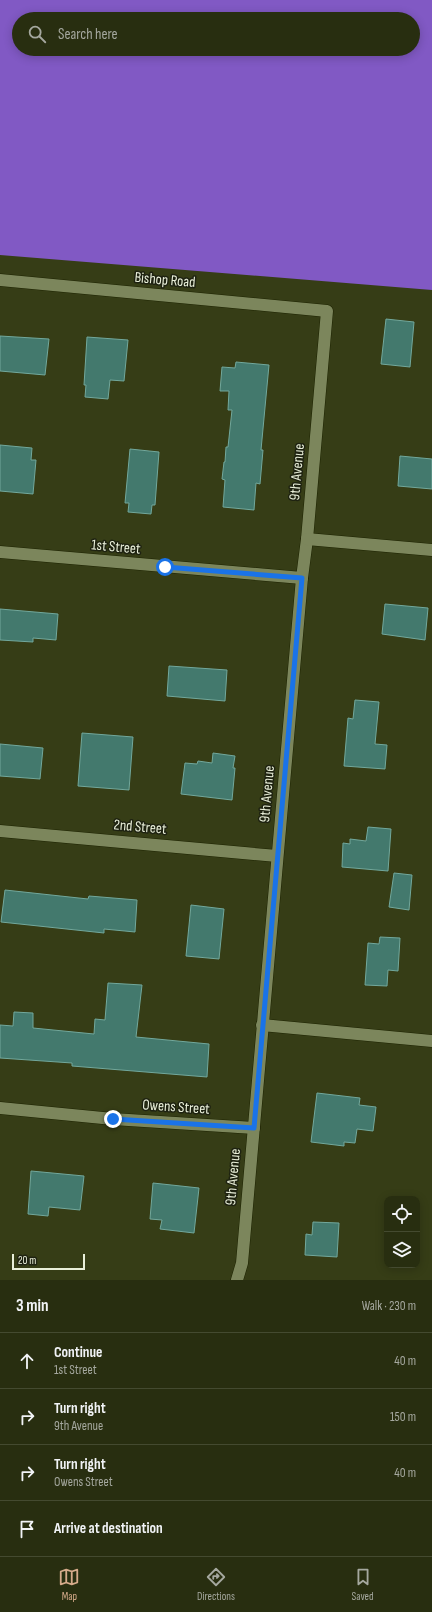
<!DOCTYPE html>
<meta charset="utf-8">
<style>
:root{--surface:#282e10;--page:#303619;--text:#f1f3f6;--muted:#a5a89f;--line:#444a30;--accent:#d6ab8b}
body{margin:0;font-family:"Sofia Sans Condensed",sans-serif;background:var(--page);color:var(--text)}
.controls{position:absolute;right:12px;bottom:12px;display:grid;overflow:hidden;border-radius:8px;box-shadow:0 2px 10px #0003}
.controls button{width:36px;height:36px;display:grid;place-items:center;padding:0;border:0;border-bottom:1px solid var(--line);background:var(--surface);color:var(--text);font:20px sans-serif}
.scale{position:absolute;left:12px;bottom:10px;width:73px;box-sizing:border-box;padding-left:4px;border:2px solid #e9efd9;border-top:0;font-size:11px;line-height:14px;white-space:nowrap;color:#e9efd9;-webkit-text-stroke:3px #1e2211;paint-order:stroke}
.stop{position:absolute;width:12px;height:12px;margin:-9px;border:3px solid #1a73e8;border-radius:50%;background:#fff}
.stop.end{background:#1a73e8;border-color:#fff;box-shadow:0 1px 4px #0008}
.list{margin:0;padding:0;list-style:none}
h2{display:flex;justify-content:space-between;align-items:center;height:52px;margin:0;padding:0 16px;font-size:17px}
h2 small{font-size:13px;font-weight:400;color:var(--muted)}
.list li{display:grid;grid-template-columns:26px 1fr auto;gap:12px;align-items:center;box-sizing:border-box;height:56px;padding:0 16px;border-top:1px solid var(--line)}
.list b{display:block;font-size:15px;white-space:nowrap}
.list p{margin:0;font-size:13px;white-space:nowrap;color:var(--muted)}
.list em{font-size:13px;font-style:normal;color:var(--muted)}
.icon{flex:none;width:22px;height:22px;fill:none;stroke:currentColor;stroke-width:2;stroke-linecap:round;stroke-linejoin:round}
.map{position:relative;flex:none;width:432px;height:1280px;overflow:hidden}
.search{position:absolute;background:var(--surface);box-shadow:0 2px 10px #0003;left:12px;right:12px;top:12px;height:44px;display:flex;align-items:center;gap:10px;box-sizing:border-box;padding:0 14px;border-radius:22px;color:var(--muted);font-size:15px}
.sheet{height:276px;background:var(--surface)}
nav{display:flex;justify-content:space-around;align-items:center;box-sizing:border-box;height:56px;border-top:1px solid var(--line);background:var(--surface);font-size:11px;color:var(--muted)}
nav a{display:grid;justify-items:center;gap:2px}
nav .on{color:var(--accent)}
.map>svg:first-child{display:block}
.forest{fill:#8159c4;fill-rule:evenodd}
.building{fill:#43796d;stroke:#72a89c}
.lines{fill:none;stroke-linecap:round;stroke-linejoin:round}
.street-casing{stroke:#1d2300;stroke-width:13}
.street{stroke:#7c865c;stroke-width:12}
.route{stroke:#1a73e8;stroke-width:5}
.labels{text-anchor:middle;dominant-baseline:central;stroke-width:3;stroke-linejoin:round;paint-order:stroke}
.street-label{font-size:15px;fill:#e9efd9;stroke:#1e2211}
</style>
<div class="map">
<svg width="432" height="1280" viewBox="0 0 432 1280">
<rect width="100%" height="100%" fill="#363d16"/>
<path class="forest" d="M0,0h432v290l-432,-35zM19,19h394v30h-394z"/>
<g class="building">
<path d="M386,319l28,3 -4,45 -29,-3z"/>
<path d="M0,336l49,3 -4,36 -45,-4z"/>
<path d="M87,337l41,3 -4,41 -14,-1 -2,19 -23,-2 1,-12h-2z"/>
<path d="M236,362l33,3 -8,85h2l-3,34 -4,-1 -2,27 -31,-3 2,-27 -3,-1 2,-17h1l1,-15h2l4,-37h-4l1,-19h-9l2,-24 13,1z"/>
<path d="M0,445l32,3 -1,12h5l-3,34 -33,-3z"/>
<path d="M130,449l29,3 -4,53h-3l-1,9 -23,-2 1,-9h-4z"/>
<path d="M400,456l32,3v30l-34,-3z"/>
<path d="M385,604l43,4 -3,32 -43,-6z"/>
<path d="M0,609l58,5 -2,26 -23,-2v4l-33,-2z"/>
<path d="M169,666l58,4 -2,31 -58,-5z"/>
<path d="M355,700l24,2 -4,42 12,1 -2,24 -41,-3 4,-48 5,1z"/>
<path d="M82,733l51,4 -4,53 -51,-4z"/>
<path d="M0,744l43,4 -3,31 -40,-3z"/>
<path d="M213,753l22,3 -2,12h2l-3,32 -51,-6 4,-31 12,1 1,-3 14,2z"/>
<path d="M368,827l23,2 -3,42 -46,-4 1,-24 7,1v-5l16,2z"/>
<path d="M394,873l18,2 -3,35 -20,-3z"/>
<path d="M5,890l83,9 1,-3 48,4 -2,32 -31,-3v4l-103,-11z"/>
<path d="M191,905l33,4 -5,50 -33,-3z"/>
<path d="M380,937l20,1 -2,33 -10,-1 -1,16 -22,-1 3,-42 11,1z"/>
<path d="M108,983l34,2 -6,52 73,7 -2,33 -135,-11v-3l-72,-5v-33l13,1 1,-14 19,1v15l61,6 1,-15 10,1z"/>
<path d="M317,1093l43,5 -1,7 17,2 -3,24 -16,-2 -2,14 -11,-1v4l-33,-4z"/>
<path d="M31,1171l53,5 -4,34 -31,-3 -1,9 -20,-2z"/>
<path d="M153,1183l46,5 -5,45 -34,-4 2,-9 -12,-1z"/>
<path d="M313,1222l26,1 -2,34 -32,-2 1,-21 6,1z"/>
</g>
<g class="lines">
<defs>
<g id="street">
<path d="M0,280l327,31 -20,228 -5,39 -60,685 -5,17"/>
<path d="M307,539l125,11"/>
<path d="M0,552l302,26"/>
<path d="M0,831l277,25"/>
<path d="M262,1025l170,16"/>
<path d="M0,1108l113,11 141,9"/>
</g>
</defs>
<use href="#street" class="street-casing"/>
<use href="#street" class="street"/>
</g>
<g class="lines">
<path class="route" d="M113,1119l141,9 48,-550 -137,-11"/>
</g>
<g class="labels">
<g class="street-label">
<text transform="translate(165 280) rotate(5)">Bishop Road</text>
<text transform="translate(297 472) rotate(-85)">9th Avenue</text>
<text transform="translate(116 547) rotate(5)">1st Street</text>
<text transform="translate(267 794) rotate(-85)">9th Avenue</text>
<text transform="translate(140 827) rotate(5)">2nd Street</text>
<text transform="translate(176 1107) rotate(4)">Owens Street</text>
<text transform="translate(233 1177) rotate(-85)">9th Avenue</text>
</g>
</g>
</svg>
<div class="controls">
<button><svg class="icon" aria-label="locate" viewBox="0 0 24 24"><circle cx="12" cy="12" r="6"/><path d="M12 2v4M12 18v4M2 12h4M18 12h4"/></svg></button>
<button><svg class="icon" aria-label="layers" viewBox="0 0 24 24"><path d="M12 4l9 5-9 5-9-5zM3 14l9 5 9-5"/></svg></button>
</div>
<div class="scale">20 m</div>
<div class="stop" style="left:165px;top:567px"></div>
<div class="stop end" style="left:113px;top:1119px"></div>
<div class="search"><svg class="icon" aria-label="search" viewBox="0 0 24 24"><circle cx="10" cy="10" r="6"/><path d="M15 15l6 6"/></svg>Search here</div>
</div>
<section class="sheet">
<h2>3 min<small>Walk · 230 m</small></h2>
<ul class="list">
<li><svg class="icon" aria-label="ahead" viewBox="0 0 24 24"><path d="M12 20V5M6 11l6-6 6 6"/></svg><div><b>Continue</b><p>1st Street</p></div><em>40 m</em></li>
<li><svg class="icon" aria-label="right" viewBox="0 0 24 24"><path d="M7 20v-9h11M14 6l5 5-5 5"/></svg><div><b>Turn right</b><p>9th Avenue</p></div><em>150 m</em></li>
<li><svg class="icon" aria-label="right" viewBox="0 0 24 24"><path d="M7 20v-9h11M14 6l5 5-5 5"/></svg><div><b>Turn right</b><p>Owens Street</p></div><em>40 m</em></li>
<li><svg class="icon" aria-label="arrive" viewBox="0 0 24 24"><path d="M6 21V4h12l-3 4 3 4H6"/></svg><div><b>Arrive at destination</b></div></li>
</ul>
</section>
<nav>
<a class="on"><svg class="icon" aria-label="map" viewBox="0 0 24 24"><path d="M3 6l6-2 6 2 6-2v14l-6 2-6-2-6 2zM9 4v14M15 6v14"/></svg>Map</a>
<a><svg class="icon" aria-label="directions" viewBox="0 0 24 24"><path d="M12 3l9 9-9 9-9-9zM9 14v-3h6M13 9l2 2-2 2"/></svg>Directions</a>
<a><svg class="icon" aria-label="saved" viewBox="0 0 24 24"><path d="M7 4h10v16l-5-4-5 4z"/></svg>Saved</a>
</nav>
